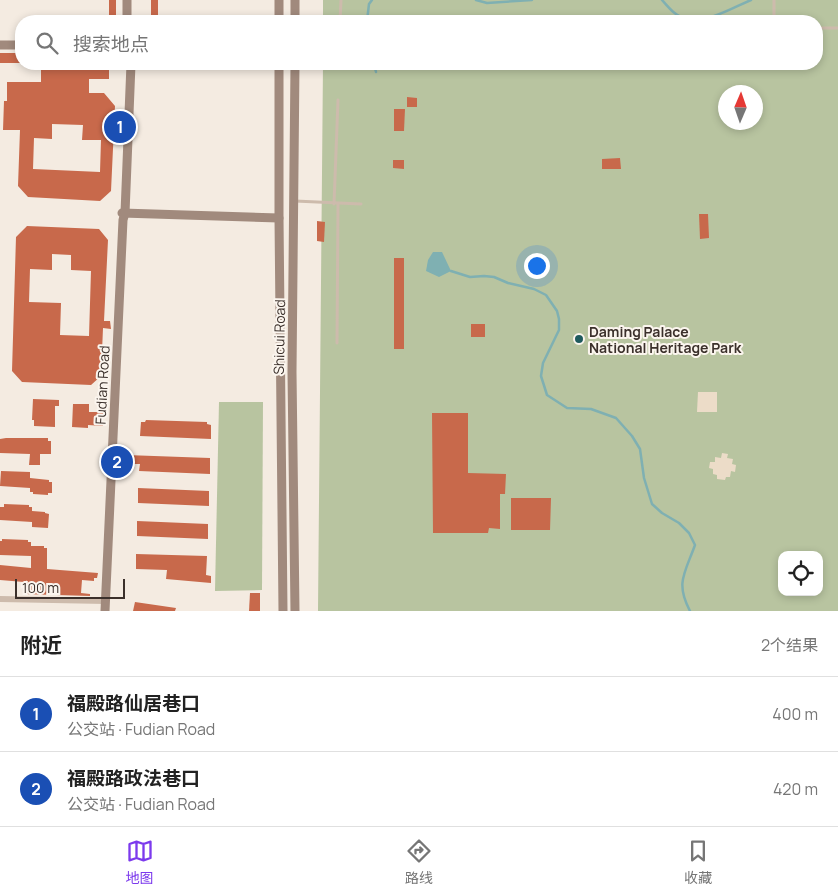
<!DOCTYPE html>
<html lang="zh">
<meta charset="utf-8">
<style>
:root{--surface:#fff;--page:#f6f6f6;--text:#222;--muted:#767676;--line:#e0e0e0;--accent:#7c3aed}
body{margin:0;font-family:Manrope,"Noto Sans SC",sans-serif;background:var(--page);color:var(--text)}
.controls{position:absolute;right:15px;bottom:15px;display:grid;overflow:hidden;border-radius:10px;box-shadow:0 2px 8px #0003}
.controls button{width:45px;height:45px;display:grid;place-items:center;padding:0;border:0;border-bottom:1px solid var(--line);background:var(--surface);color:var(--text);font:25px sans-serif}
.compass{position:absolute;left:718px;top:85px;width:45px;height:45px;border-radius:50%;background:var(--surface);box-shadow:0 2px 8px #0003;rotate:2deg}
.scale{position:absolute;left:15px;bottom:12px;width:110px;box-sizing:border-box;padding-left:5px;border:2px solid #3b302b;border-top:0;font-size:14px;line-height:18px;white-space:nowrap;color:#3b302b;-webkit-text-stroke:4px #fbf5ee;paint-order:stroke}
.you{position:absolute;left:536px;top:265px;width:18px;height:18px;margin:-12px;border:4px solid #fff;border-radius:50%;background:#1a73e8;box-shadow:0 0 0 8px #1a73e833}
.badge{display:grid;place-items:center;width:32px;height:32px;border-radius:50%;background:var(--accent);color:#fff;font-size:16px;font-weight:700}
.pin{position:absolute;translate:-50% -50%;border:2px solid #fff;box-shadow:0 1px 5px #0006}
.list{margin:0;padding:0;list-style:none}
h2{display:flex;justify-content:space-between;align-items:center;height:65px;margin:0;padding:0 20px;font-size:21px}
h2 small{font-size:16px;font-weight:400;color:var(--muted)}
.list li{display:grid;grid-template-columns:32px 1fr auto;gap:15px;align-items:center;box-sizing:border-box;height:75px;padding:0 20px;border-top:1px solid var(--line)}
.list b{display:block;font-size:19px;white-space:nowrap}
.list p{margin:0;font-size:16px;white-space:nowrap;color:var(--muted)}
.list em{font-size:16px;font-style:normal;color:var(--muted)}
.icon{flex:none;width:28px;height:28px;fill:none;stroke:currentColor;stroke-width:2;stroke-linecap:round;stroke-linejoin:round}
.map{position:relative;flex:none;width:838px;height:611px;overflow:hidden}
.search{position:absolute;background:var(--surface);box-shadow:0 2px 8px #0003;left:15px;right:15px;top:15px;height:55px;display:flex;align-items:center;gap:12px;box-sizing:border-box;padding:0 18px;border-radius:20px;color:var(--muted);font-size:19px}
.sheet{height:215px;background:var(--surface)}
nav{display:flex;justify-content:space-around;align-items:center;box-sizing:border-box;height:70px;border-top:1px solid var(--line);background:var(--surface);font-size:14px;color:var(--muted)}
nav a{display:grid;justify-items:center;gap:2px}
nav .on{color:var(--accent)}
.map>svg:first-child{display:block}
.green{fill:#b8c4a0;fill-rule:evenodd}
.plaza{fill:#ecdcc8}
.water{fill:#7fb0b2}
.lines{fill:none;stroke-linecap:round;stroke-linejoin:round}
.stream{stroke:#7fb0b2;stroke-width:2.5}
.building{fill:#c8694b;fill-rule:evenodd}
.lane{stroke:#cdbbac;stroke-width:3}
.street{stroke:#cdbbac;stroke-width:6}
.secondary{stroke:#a18a7d;stroke-width:9}
.poi-dot{fill:#1f5a5e;stroke:#fbf5ee;stroke-width:2}
.labels{text-anchor:middle;dominant-baseline:central;stroke-width:4;stroke-linejoin:round;paint-order:stroke}
.poi-label{font-size:14px;font-weight:bold;fill:#3b302b;stroke:#fbf5ee;text-anchor:start}
.street-label{font-size:14px;fill:#3b302b;stroke:#fbf5ee}
</style>
<div class="map">
<svg width="838" height="611" viewBox="0 0 838 611">
<rect width="100%" height="100%" fill="#f4ebe1"/>
<g class="green">
<path d="M323,0h515v611h-520l5,-547h494v-43h-494zM726,92h30v30h-30zM782,555h37v37h-37z"/>
<path d="M219,402h44l-1,188 -47,1z"/>
</g>
<g class="plaza">
<path d="M698,392h19v20h-20z"/>
<path d="M722,453l6,1 -1,4 6,1 -1,5 4,1 -1,7 -4,-1 -1,6h-4l-1,3 -8,-1v-4l-4,-1v-5l-4,-1 1,-6h5v-5l6,1z"/>
</g>
<path class="water" d="M433,252h9l9,19 -12,6 -13,-6 2,-11z"/>
<g class="lines">
<g class="stream">
<path d="M476,0l11,3 45,-3"/>
<path d="M662,0c7,8 14,17 25,19 21,4 45,-11 64,-19"/>
<path d="M367,21l2,-17 3,-4"/>
<path d="M374,64l2,8"/>
<path d="M451,271l19,6 14,-1 10,1 14,6 26,6 12,6 11,16 2,8v11l-16,33 -2,13 6,19 20,13 24,1 25,9 16,18 8,13 4,29 8,26 10,9 17,10 10,10 6,12c-10,28 -20,38 -5,66"/>
</g>
</g>
<g class="building">
<rect x="109" y="0" width="7" height="20"/>
<rect x="151" y="0" width="7" height="21"/>
<rect x="0" y="53" width="21" height="10"/>
<path d="M70,64h39v15h-20v14h15l11,13 -4,85 -11,10 -72,-4 -10,-11 2,-56h-17l1,-29h3v-19h34v-14h29zM52,124l31,1 -1,15h19l-1,32 -67,-3 1,-31 18,1z"/>
<path d="M407,97l10,1v9h-10z"/>
<path d="M394,109h11l-1,22h-10z"/>
<path d="M620,158l1,11h-19v-10z"/>
<path d="M393,160h11v9l-11,-1z"/>
<path d="M699,214h9l1,24 -9,1z"/>
<path d="M317,221l8,1 -1,20 -7,-1z"/>
<path d="M27,226l72,3 9,11 -4,81h6l1,8 -8,-1 -2,48 -10,9 -69,-3 -10,-11 4,-134zM52,254l19,1v15l20,1 -2,65 -29,-1 1,-32 -32,-1 1,-33 22,1z"/>
<rect x="394" y="258" width="10" height="91"/>
<rect x="471" y="324" width="14" height="13"/>
<path d="M33,399l26,1v6h-4v21l-21,-1v-6h-2z"/>
<path d="M73,404h16v8h14v14l-15,-1v3l-16,-1z"/>
<path d="M432,413h36v60l38,1 -1,20h-5v35l-11,-1 -1,5h-55z"/>
<path d="M146,420l61,2v2l4,1v14l-71,-3 1,-14h4z"/>
<path d="M6,438h42v3h3v13h-11v11h-11l1,-11 -30,-1v-14z"/>
<path d="M126,455l84,3v16l-71,-3 1,-7h-14z"/>
<path d="M1,471l29,1v6l19,2v2h3v11h-4v2l-15,-1v-2h-3v-4l-30,-2z"/>
<path d="M138,488l71,3v15l-71,-3z"/>
<path d="M511,498h40l-1,32h-39z"/>
<path d="M4,504l25,1v2h3v4l13,1v1l4,1 -1,14 -16,-1v-5l-32,-2v-13h4z"/>
<path d="M137,521l71,3v15l-71,-3z"/>
<path d="M2,539l26,1v2h3v4h13v2h3v21l51,4 -1,5h-3v3l-12,-1 -1,13 9,1v2l-67,-2 1,-12 -24,-2v-15l31,3v-12l-31,-1v-14h2z"/>
<path d="M136,554l71,2 -1,19 5,1v7l-45,-4 1,-9 -31,-1z"/>
<path d="M250,593h10v18h-11z"/>
<path d="M135,602l41,6 -1,3h-42z"/>
</g>
<g class="lines">
<g class="lane">
<path d="M774,0v21"/>
<path d="M340,21l1,-21"/>
<path d="M817,28h21"/>
<path d="M295,201l66,3"/>
<path d="M334,204l4,-104"/>
<path d="M337,343l1,-139"/>
</g>
<path class="street" d="M0,599l106,2"/>
<g class="secondary">
<path d="M127,0v21"/>
<path d="M279,0v21"/>
<path d="M295,21v-21"/>
<path d="M0,45h21"/>
<path d="M279,64v154l4,393"/>
<path d="M295,64l-3,308 3,239"/>
<path d="M122,213l157,5"/>
<path d="M105,611l18,-391 2,-7 6,-149"/>
</g>
</g>
<circle class="poi-dot" cx="579" cy="339" r="5"/>
<g class="labels">
<g class="poi-label">
<text x="589" y="331">Daming Palace<tspan x="589" dy="16">National Heritage Park</tspan></text>
</g>
<g class="street-label">
<text transform="translate(279 337) rotate(-89)">Shicui Road</text>
<text transform="translate(102 385) rotate(-87)">Fudian Road</text>
</g>
</g>
</svg>
<div class="controls">
<button><svg class="icon" aria-label="locate" viewBox="0 0 24 24"><circle cx="12" cy="12" r="6"/><path d="M12 2v4M12 18v4M2 12h4M18 12h4"/></svg></button>
</div>
<svg class="compass" viewBox="-18 -18 36 36"><path d="M0-13l5 13h-10z" fill="#e53935"/><path d="M0 13l5-13h-10z" fill="#767676"/></svg>
<div class="scale">100 m</div>
<div class="you"></div>
<div class="pin badge" style="left:120px;top:127px;background:#1a4fb4">1</div>
<div class="pin badge" style="left:117px;top:462px;background:#1a4fb4">2</div>
<div class="search"><svg class="icon" aria-label="search" viewBox="0 0 24 24"><circle cx="10" cy="10" r="6"/><path d="M15 15l6 6"/></svg>搜索地点</div>
</div>
<section class="sheet">
<h2>附近<small>2个结果</small></h2>
<ul class="list">
<li><span class="badge" style="background:#1a4fb4">1</span><div><b>福殿路仙居巷口</b><p>公交站 · Fudian Road</p></div><em>400 m</em></li>
<li><span class="badge" style="background:#1a4fb4">2</span><div><b>福殿路政法巷口</b><p>公交站 · Fudian Road</p></div><em>420 m</em></li>
</ul>
</section>
<nav>
<a class="on"><svg class="icon" aria-label="map" viewBox="0 0 24 24"><path d="M3 6l6-2 6 2 6-2v14l-6 2-6-2-6 2zM9 4v14M15 6v14"/></svg>地图</a>
<a><svg class="icon" aria-label="directions" viewBox="0 0 24 24"><path d="M12 3l9 9-9 9-9-9zM9 14v-3h6M13 9l2 2-2 2"/></svg>路线</a>
<a><svg class="icon" aria-label="saved" viewBox="0 0 24 24"><path d="M7 4h10v16l-5-4-5 4z"/></svg>收藏</a>
</nav>
